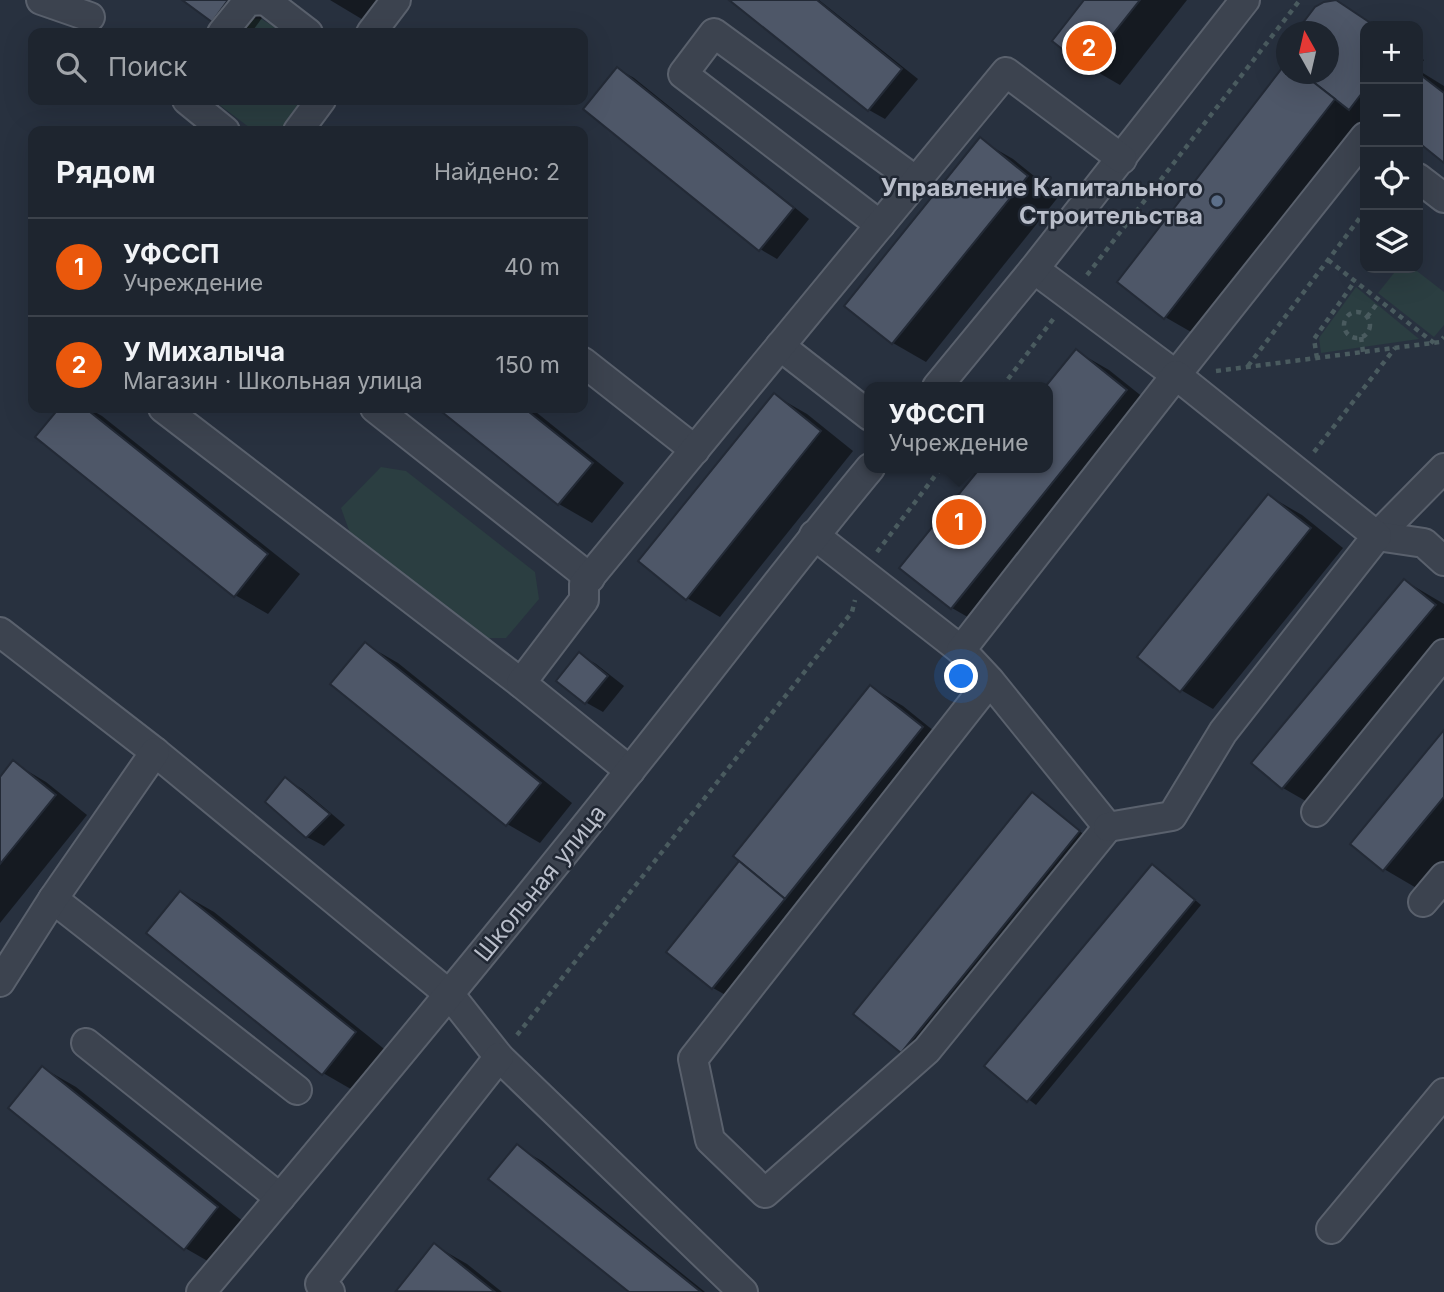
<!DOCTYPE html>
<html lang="ru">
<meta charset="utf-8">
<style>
:root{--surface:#1e252f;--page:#2b313b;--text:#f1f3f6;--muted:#a1a5aa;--line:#3c424b;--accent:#ea580c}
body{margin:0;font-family:Inter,sans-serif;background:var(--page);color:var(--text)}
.controls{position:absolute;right:21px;top:21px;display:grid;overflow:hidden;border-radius:14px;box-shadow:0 7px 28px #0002}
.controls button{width:63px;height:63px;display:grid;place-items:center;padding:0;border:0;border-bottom:2px solid var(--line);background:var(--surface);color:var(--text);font:35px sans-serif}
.compass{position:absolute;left:1276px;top:21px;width:63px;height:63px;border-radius:50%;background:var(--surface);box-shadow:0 7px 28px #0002;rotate:352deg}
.you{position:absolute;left:962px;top:677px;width:24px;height:24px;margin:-18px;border:5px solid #fff;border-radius:50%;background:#1a73e8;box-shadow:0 0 0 10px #1a73e833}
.badge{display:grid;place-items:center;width:46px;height:46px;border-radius:50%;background:var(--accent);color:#fff;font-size:23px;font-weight:700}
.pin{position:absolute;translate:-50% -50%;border:4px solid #fff;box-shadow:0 2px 7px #0006}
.popup{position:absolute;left:864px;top:382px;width:189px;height:91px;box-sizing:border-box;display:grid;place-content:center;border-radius:14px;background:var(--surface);filter:drop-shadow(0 2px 5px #0005);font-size:23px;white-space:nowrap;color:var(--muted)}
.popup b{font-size:26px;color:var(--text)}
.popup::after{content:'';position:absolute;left:50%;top:100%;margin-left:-14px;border:14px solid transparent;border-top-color:var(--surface)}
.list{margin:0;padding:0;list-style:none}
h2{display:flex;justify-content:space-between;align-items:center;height:91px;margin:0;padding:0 28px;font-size:30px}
h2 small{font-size:23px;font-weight:400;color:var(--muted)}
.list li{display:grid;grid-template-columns:46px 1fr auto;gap:21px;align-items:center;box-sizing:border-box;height:98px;padding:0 28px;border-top:2px solid var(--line)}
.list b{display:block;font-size:26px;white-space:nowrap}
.list p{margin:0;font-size:23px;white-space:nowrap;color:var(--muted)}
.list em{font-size:23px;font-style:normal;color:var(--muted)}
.icon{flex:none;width:38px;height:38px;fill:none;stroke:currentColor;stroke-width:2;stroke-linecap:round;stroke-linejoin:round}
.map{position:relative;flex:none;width:1444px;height:1292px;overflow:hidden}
.search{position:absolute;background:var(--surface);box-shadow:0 7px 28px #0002;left:28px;top:28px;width:560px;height:77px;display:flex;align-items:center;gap:18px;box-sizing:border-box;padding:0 24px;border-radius:14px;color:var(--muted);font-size:26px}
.panel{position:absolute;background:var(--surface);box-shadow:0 7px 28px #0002;left:28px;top:126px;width:560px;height:287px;border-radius:14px}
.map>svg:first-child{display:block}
.green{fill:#2b3e41}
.shadow{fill:#0007}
.building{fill:#4e5768;stroke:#232a36;stroke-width:2}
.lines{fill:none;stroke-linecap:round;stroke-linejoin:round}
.minor-casing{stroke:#5a616d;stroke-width:32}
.path{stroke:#4a5b5f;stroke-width:4.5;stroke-dasharray:5 5;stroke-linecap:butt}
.minor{stroke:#3c434f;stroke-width:28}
.service-dot{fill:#5c6f8a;stroke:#212834;stroke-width:2.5}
.labels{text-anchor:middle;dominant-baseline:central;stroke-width:5;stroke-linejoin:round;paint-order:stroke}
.poi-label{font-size:24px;font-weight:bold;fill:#b9beca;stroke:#212834;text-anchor:end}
.street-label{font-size:24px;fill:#b9beca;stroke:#212834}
</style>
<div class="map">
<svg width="1444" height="1292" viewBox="0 0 1444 1292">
<rect width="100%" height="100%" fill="#28313f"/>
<g class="green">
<path d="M252,19h9l24,14h-53z"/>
<path d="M213,100h95l-7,14 -21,17h-26z"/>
<path d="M1398,268h15l31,24v33l-10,12 -56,-44z"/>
<path d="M1356,287l63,52 -98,14 -2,-15z"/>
<path d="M381,467l25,4 129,101 4,27 -33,39h-24l-132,-105 -9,-25z"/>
</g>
<g class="shadow">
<path d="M185,0h90l-24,33h-16z"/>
<path d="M330,0h58l-18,24z"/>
<path d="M732,0h87l99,79 -33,40 -16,-9z"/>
<path d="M1086,0h101l-67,85 -33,-19z"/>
<path d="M1361,17l14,9h-10v121l-153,197 -47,-27 -46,-36 167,-215v8h42z"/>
<path d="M1286,46v12l-5,-4z"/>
<path d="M1418,56l6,4 -6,8z"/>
<path d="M618,69l16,9 175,141 -32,40 -17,-10z"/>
<path d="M1418,70l26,16v75l-26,-21z"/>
<path d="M980,140l33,19 46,37 -133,166 -33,-19z"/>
<path d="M1076,351l33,19 50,40 -174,217 -33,-19 -50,-40 80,-100h66l-1,-81z"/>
<path d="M774,395l33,19 46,37 -133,166 -33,-19z"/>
<path d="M61,408h27l14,8 198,158 -32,40 -33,-19 -198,-158z"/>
<path d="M440,408h91l93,75 -32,40 -33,-19z"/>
<path d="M1269,496l33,19 41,33 -130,161 -32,-19z"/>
<path d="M1405,581l39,23v74l-114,137 -47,-27 -30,-26z"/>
<path d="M365,644l33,19 174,140 -32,40 -33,-19z"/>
<path d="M579,654l17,10 28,22 -21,26 -16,-9 -29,-23z"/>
<path d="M871,687l32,19 52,42 -217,254 -25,-14 -44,-36 78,-84z"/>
<path d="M1444,733v147l-14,16 -46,-27z"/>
<path d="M14,763l32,19 41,33 -87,108v-143z"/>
<path d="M285,779l17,10 43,36 -21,21 -17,-9z"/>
<path d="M1040,799l47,38 -177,219 -8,-4z"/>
<path d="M1160,870l41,35 -165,200 -50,-39z"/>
<path d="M181,893l33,19 174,140 -32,40 -33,-19z"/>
<path d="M43,1068l33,19 174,140 -32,40 -33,-19z"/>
<path d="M517,1147l25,14 163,131h-73z"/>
<path d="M434,1245l33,19 35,28h-103l-1,-1z"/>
</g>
<g class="building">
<path d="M182,0h46l-16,22z"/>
<path d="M729,0h88l85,69 -34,42z"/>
<path d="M1084,0h56l-54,68 -34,-27z"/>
<path d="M1336,0l39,26h-10v63l-16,21 -46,-36h25v-42h-32l19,-25 9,-5z"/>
<path d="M1286,63v11h17l32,25 -171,220 -47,-37z"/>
<path d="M617,67l177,141 -35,43 -176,-142z"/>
<path d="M1418,73l26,20v70l-26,-21z"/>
<path d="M980,137l48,39 -136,168 -48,-38z"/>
<path d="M1076,349l51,41 -176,219 -52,-41 81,-100h68v-81h-3z"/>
<path d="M774,393l47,38 -135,169 -48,-39z"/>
<path d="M59,408h26l183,146 -34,43 -199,-160z"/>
<path d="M437,408h87l69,55 -35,42z"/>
<path d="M1268,494l43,34 -131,164 -43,-35z"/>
<path d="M1404,579l32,26 -154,184 -31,-26z"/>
<path d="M365,642l176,141 -35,43 -176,-142z"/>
<path d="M579,652l29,24 -23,28 -29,-23z"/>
<path d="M870,685l53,42 -138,172 -52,-43z"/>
<path d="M1444,730v67l-61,74 -33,-27z"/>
<path d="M13,760l43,35 -56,69v-87z"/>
<path d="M285,777l45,37 -24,24 -41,-36z"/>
<path d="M1032,792l48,39 -179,222 -48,-39z"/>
<path d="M739,861l46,38 -73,90 -46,-37z"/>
<path d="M1152,864l43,36 -168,202 -43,-36z"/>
<path d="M180,891l176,141 -34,43 -176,-142z"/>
<path d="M42,1066l176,141 -34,43 -176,-142z"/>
<path d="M517,1144l184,148h-72l-141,-113z"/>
<path d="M434,1243l61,49 -99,-1z"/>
</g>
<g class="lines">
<defs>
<g id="minor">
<path d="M41,0l49,17"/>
<path d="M222,33l26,-32 17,-1 43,33"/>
<path d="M371,33l25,-33"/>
<path d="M187,100l38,31"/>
<path d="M298,131l23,-31"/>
<path d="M1418,178l26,20"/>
<path d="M880,225l-197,-151 31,-41 202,148"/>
<path d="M1034,269l142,106 189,-238"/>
<path d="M780,346l90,70"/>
<path d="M583,362l112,88"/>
<path d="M937,387l97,-118 211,-269"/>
<path d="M163,408l358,275"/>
<path d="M375,408l215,170"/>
<path d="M814,535l147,115 29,31 -297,378 17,81 55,53 162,-143 181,-223 -118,-146"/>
<path d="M1377,536l67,-68"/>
<path d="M1377,536l47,7 20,18"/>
<path d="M0,632l155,120 295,243 49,62 244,235"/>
<path d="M961,650l215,-275 201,161 -154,196 -51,84 -64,11"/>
<path d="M630,771l-109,-88 63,-83v-16l422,-512 116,87"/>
<path d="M1316,812l128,-158"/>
<path d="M53,899l244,191"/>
<path d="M1423,902l21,-25"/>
<path d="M0,982l53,-83 102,-147"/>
<path d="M86,1043l194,155"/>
<path d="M1331,1229l113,-136"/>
<path d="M201,1292c144,-171 288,-344 427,-519 81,-101 159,-205 242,-305"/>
<path d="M330,1292l-10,-8 179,-227"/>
</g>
</defs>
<use href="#minor" class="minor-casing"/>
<g class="path">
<path d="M1328,260l106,83"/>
<path d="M1087,275l213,-275"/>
<circle cx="1357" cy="325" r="13"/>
<path d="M1367,317l12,-16"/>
<path d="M1361,337l2,15"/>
<path d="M1317,358l-3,-19 41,-58"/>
<path d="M1248,366l117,-155"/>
<path d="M1216,371l224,-29 4,-5"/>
<path d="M1002,387l52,-69"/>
<path d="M1314,452l81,-104"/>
<path d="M877,552l64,-84"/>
<path d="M517,1035l335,-423 3,-12"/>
</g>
<use href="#minor" class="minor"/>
</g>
<circle class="service-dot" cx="1217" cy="201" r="7"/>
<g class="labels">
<g class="poi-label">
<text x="1203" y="187">Управление Капитального<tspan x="1203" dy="28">Строительства</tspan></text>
</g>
<g class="street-label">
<text transform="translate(540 883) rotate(-51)">Школьная улица</text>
</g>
</g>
</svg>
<div class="controls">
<button>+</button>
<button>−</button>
<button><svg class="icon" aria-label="locate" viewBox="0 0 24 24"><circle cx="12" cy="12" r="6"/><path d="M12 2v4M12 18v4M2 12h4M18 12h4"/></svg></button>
<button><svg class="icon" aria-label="layers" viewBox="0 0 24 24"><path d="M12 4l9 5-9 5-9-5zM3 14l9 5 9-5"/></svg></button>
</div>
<svg class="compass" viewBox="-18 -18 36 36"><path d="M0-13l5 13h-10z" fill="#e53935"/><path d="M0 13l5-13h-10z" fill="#a1a5aa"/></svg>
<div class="you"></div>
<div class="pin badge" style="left:959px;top:522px">1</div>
<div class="popup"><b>УФССП</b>Учреждение</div>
<div class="pin badge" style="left:1089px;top:48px">2</div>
<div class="search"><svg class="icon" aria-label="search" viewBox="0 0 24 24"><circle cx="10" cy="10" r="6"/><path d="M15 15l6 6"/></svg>Поиск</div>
<section class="panel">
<h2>Рядом<small>Найдено: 2</small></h2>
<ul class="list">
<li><span class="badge">1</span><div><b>УФССП</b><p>Учреждение</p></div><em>40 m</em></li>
<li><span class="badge">2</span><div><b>У Михалыча</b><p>Магазин · Школьная улица</p></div><em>150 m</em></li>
</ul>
</section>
</div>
